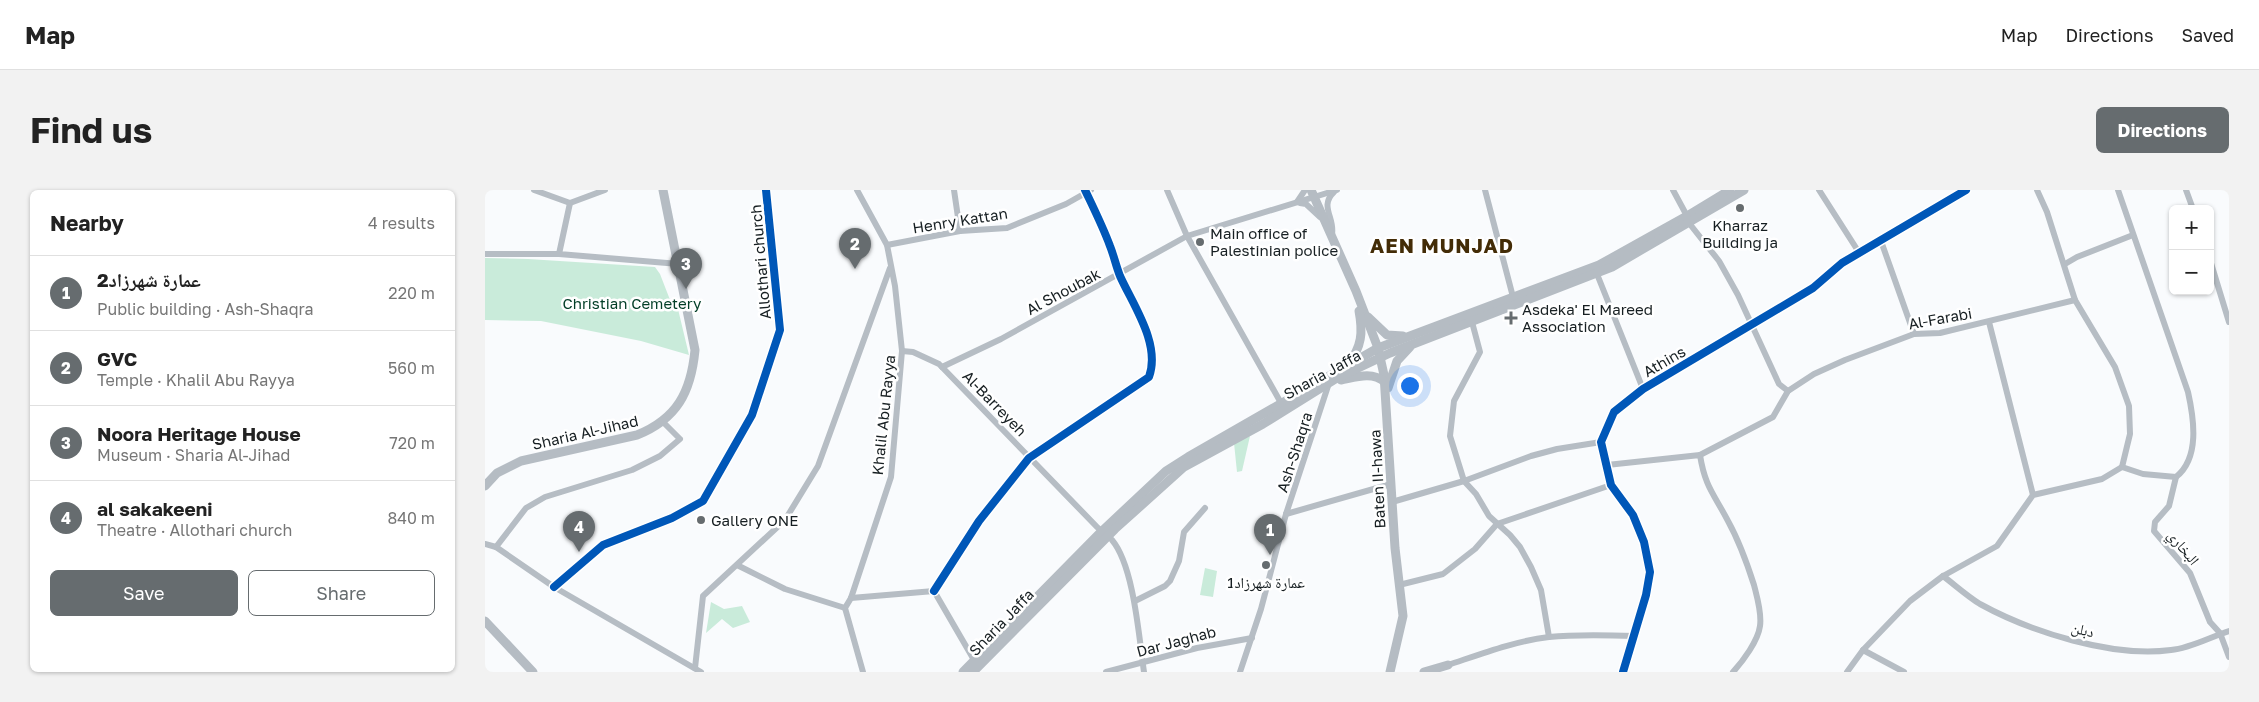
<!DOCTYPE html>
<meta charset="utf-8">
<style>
:root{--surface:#fff;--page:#f2f2f2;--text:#222;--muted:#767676;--line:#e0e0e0;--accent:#666c6f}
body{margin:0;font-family:"Golos Text","Noto Naskh Arabic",sans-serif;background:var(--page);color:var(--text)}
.controls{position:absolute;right:15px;top:15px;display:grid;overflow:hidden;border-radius:8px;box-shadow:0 1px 4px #0004}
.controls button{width:45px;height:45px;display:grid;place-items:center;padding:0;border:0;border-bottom:1px solid var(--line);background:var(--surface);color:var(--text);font:25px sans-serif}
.you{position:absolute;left:924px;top:195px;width:18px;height:18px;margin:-12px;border:4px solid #fff;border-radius:50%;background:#1a73e8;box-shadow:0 0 0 8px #1a73e833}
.badge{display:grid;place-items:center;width:32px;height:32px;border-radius:50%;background:var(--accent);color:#fff;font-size:16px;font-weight:700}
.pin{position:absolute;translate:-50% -41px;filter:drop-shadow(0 1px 2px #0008)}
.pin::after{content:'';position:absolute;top:26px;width:18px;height:15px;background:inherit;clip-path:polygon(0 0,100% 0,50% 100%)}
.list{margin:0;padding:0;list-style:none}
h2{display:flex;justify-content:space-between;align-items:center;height:65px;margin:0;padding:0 20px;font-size:21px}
h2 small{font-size:16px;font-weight:400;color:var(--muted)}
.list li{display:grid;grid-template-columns:32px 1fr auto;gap:15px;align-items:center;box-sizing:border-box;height:75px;padding:0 20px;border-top:1px solid var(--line)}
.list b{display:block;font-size:19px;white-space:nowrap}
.list p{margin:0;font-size:16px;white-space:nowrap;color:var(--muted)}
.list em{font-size:16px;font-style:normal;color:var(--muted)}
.actions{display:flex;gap:10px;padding:15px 20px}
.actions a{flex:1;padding:11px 0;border:1px solid var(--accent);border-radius:8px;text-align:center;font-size:18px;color:var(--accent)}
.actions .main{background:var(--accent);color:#fff}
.map{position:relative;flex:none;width:1744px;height:482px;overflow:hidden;border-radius:8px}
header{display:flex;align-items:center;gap:30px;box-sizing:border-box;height:70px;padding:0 25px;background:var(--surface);border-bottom:1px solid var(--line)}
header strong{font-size:24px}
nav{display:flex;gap:28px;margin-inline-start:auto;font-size:18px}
.intro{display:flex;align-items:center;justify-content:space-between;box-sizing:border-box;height:120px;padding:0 30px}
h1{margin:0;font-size:35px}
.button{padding:12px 22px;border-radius:8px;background:var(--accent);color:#fff;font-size:18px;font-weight:700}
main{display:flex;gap:30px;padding:0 30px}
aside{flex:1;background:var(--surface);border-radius:8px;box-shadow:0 1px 4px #0004}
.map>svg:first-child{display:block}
.green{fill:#c9ebda}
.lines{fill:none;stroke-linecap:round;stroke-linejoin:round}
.street{stroke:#b6bdc4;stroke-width:6}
.secondary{stroke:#b5bcc3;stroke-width:9}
.cycleway-casing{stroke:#fff;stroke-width:11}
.cycleway{stroke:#0057b8;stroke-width:8}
.poi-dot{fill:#666c6f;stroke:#fff;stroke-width:2}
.labels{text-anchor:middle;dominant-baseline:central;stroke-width:5;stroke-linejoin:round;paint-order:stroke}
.street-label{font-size:15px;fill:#171f22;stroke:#fff}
.poi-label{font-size:15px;fill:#171f22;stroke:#fff;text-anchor:start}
.park-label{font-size:15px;fill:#023e27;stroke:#fff}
.district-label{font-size:20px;font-weight:bold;letter-spacing:1px;fill:#432c07;stroke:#fff}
</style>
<header>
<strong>Map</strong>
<nav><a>Map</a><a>Directions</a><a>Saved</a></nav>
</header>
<div class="intro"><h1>Find us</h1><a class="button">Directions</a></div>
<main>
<aside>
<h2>Nearby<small>4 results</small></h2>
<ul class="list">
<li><span class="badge">1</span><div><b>عمارة شهرزاد2</b><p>Public building · Ash-Shaqra</p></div><em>220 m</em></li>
<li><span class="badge">2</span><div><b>GVC</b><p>Temple · Khalil Abu Rayya</p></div><em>560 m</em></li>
<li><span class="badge">3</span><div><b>Noora Heritage House</b><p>Museum · Sharia Al-Jihad</p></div><em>720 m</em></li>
<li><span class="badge">4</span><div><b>al sakakeeni</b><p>Theatre · Allothari church</p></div><em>840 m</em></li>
</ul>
<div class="actions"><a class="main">Save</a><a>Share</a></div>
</aside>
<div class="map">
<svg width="1744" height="482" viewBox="0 0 1744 482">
<rect width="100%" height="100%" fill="#f9fbfd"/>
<g class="green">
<path d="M0,68l43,1 127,8 5,7 12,31h5l12,50 -48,-14 -100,-20 -56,-1z"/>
<path d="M765,246l-8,35 -5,1 -3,-29z"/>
<path d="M720,378l12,3 -4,26 -13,-2z"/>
<path d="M226,412l13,7 18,-3 8,16 -17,6 -11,-9 -16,14z"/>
</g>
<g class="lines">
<g class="street">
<path d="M49,0l36,13 35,-13"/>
<path d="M372,0l30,55 8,41 7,65 -11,126 -40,121 -6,10 18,64"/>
<path d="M469,0l6,41"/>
<path d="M682,0l20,46 94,167"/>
<path d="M1000,0l28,107"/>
<path d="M1188,0l14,26"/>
<path d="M1334,0l41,64"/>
<path d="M1552,0l10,22 28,88 40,67 14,39 1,28 -8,33"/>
<path d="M1633,0l70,202c6,27 12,66 -12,85l-33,-3 -21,-7"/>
<path d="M1701,0l7,19"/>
<path d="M812,12l8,-12"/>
<path d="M85,13l-11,51 120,10"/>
<path d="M815,13l6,1 14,13"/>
<path d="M1204,33l30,38 19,34 41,89 9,7"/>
<path d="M847,44c3,-16 -13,-28 2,-42"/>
<path d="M1396,51l33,93"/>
<path d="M402,55l73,-14 47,-3 59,-24 25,-14"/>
<path d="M0,64h74"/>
<path d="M1725,70l19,62"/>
<path d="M1580,74l12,-7 56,-22"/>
<path d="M1112,84l46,115"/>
<path d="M987,132l8,30 -26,49 -4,35 14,45 12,13 13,22 21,19 10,12 11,20 10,23 8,47"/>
<path d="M1504,132l44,173"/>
<path d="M417,161l11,1 26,12 158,163c5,5 11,8 15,13 22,26 27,98 32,132"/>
<path d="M457,177l59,-28 186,-103 150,-46"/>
<path d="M1215,265l73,-38 15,-26 26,-17 31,-14 69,-26 26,-1 135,-33"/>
<path d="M1122,275l93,-10c5,32 14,39 28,66 11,20 19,42 26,64 3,12 8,28 6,41 -2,15 -17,35 -27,46"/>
<path d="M1691,287l-7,29 -14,16 -1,9 36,42 20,49 10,11 9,24"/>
<path d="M907,312l72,-21 67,-25 26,-7 44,-7"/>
<path d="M801,324l105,-30"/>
<path d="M0,354l11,3 58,40 147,85"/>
<path d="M11,357l30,-39 19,-11 87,-27 28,-14 20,-17 -17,-17"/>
<path d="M252,375l48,24 60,19"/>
<path d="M1458,386c12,9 24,20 37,28 51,28 133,54 191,46 20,-2 39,-13 58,-19"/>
<path d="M914,395l44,-11 32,-25 22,-25 114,-39"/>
<path d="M69,397l49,-42 69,-27 31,-17 49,-86 28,-85 -14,-140"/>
<path d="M449,401l45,-70 50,-63 120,-81c12,-33 -16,-72 -29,-101 -4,-10 -6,-20 -10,-30 -7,-19 -16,-37 -25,-56"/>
<path d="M366,408l83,-7 40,69"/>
<path d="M650,411l30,-15 5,-5 9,-20 5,-29 21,-24"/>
<path d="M1378,460l41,22"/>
<path d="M963,475c33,-11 67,-24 101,-28 28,-3 58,-2 86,-1"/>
<path d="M210,478l8,-72 82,-76 33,-54 72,-198"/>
<path d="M621,482l91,-24 55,-10"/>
<path d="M755,482l21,-63 25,-95 43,-131"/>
<path d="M1138,482l23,-77 4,-23 -6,-30 -11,-27 -22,-30 -10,-43 13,-30 29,-23 170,-101 29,-25 124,-73"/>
<path d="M1362,482l16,-22 47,-49 33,-25 54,-30 36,-51 69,-16 20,-12"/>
</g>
<g class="secondary">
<path d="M826,0l45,101 22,57 6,27 11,173 8,68 -13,56"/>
<path d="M883,127l19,18 16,1"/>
<path d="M863,174c14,-17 15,-32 11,-53"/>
<path d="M856,190c15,-3 31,-9 44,2"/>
<path d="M903,198l9,-27 13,-14"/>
<path d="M0,296l12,-13 24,-12 116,-26c40,-16 54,-43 58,-85l-32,-160"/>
<path d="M0,431l48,51"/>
<path d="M478,482l138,-140 65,-61 22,-14 190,-109 221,-83 88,-49 43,-26"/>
<path d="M488,482l142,-143 69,-62 79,-43 74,-46 53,-25 222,-86 132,-77"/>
<path d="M939,482l24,-7"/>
</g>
<defs>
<g id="cycleway">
<path d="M69,397l49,-42 69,-27 31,-17 49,-86 28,-85 -14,-140"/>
<path d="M449,401l45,-70 50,-63 120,-81c12,-33 -16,-72 -29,-101 -4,-10 -6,-20 -10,-30 -7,-19 -16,-37 -25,-56"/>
<path d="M1138,482l23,-77 4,-23 -6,-30 -11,-27 -22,-30 -10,-43 13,-30 29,-23 170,-101 29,-25 124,-73"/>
</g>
</defs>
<use href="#cycleway" class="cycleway-casing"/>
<use href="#cycleway" class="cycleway"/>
</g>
<g class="poi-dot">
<circle cx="1255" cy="18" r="5"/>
<circle cx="715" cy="52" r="5"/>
<path d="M1023.5 120.5h5v5h5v5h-5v5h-5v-5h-5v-5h5z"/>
<circle cx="216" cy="330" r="5"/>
<circle cx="781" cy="375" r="5"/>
</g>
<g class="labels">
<g class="street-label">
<text transform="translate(475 30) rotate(-9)">Henry Kattan</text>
<text transform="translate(275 72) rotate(-95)">Allothari church</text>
<text transform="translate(578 101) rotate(-28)">Al Shoubak</text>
<text transform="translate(1455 128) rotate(-10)">Al-Farabi</text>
<text transform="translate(1179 171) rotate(-30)">Athins</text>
<text transform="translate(837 184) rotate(-29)">Sharia Jaffa</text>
<text transform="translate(510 213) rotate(46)">Al-Barreyeh</text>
<text transform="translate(398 225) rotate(-84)">Khalil Abu Rayya</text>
<text transform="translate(100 242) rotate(-13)">Sharia Al-Jihad</text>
<text transform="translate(809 262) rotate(-72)">Ash-Shaqra</text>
<text transform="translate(892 289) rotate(-93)">Baten II-hawa</text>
<text transform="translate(1699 357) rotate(51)">البخاري</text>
<text transform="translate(516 432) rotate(-46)">Sharia Jaffa</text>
<text transform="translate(1598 439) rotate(14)">دبلن</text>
<text transform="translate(691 451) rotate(-15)">Dar Jaghab</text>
</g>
<g class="poi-label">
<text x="1255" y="35" text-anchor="middle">Kharraz<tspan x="1255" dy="17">Building ja</tspan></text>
<text x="725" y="43">Main office of<tspan x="725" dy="17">Palestinian police</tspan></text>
<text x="1037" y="119">Asdeka' El Mareed<tspan x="1037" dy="17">Association</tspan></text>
<text x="226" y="330">Gallery ONE</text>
<text x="781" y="392" text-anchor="middle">عمارة شهرزاد1</text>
</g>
<g class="park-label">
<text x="147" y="113">Christian Cemetery</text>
</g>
<g class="district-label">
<text x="957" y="55">AEN MUNJAD</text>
</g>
</g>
</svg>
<div class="controls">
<button>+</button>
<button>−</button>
</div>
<div class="you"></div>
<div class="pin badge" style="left:785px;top:365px">1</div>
<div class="pin badge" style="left:370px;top:79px">2</div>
<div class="pin badge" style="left:201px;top:99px">3</div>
<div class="pin badge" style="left:94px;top:362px">4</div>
</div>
</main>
